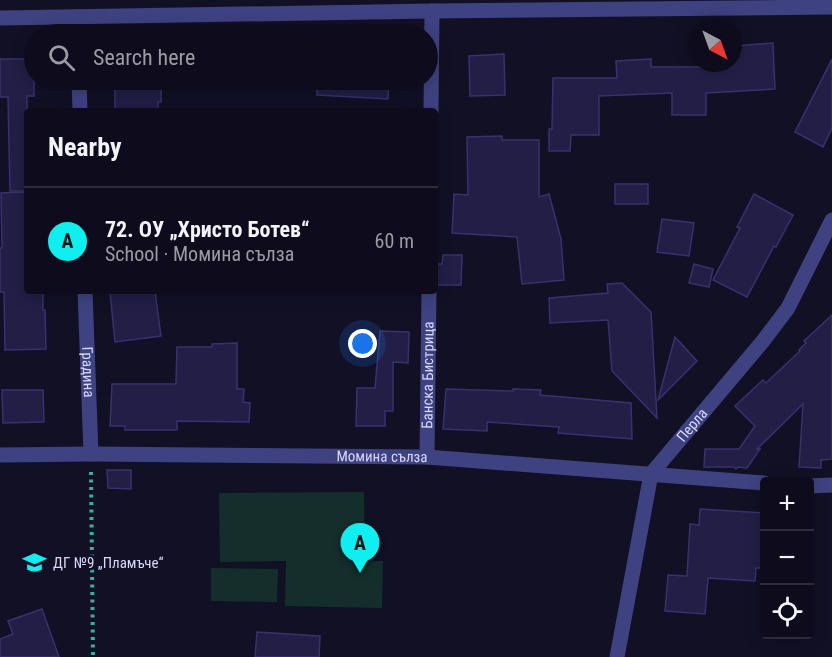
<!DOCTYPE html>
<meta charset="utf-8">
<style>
:root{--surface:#0e0c1c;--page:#1c1a29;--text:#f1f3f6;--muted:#9b9ba3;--line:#2e2c3b;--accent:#0feff0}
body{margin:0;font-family:"Roboto Condensed",sans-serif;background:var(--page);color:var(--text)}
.controls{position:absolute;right:18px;bottom:18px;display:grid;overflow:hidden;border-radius:6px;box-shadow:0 3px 15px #0003}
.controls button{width:54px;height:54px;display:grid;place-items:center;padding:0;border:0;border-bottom:2px solid var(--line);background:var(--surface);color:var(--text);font:30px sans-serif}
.compass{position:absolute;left:688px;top:18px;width:54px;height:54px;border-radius:50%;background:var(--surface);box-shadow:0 3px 15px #0003;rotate:139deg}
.you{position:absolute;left:363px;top:344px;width:21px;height:21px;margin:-15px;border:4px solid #fff;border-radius:50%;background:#1a73e8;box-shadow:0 0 0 9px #1a73e833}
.badge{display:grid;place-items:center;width:39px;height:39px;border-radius:50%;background:var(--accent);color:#111;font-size:20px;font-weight:700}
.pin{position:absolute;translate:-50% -50px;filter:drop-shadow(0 2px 3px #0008)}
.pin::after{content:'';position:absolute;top:32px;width:21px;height:18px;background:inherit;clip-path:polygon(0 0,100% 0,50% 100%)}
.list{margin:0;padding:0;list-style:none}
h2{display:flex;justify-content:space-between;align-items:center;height:78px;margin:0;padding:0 24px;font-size:26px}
h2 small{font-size:20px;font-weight:400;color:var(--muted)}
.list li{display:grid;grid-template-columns:39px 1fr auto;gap:18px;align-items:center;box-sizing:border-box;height:108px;padding:0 24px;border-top:2px solid var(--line)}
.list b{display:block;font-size:22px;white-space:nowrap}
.list p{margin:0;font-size:20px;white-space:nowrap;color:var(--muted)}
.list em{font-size:20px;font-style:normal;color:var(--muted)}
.icon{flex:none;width:33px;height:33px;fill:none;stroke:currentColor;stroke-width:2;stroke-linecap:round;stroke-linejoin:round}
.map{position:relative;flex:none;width:832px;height:657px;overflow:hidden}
.search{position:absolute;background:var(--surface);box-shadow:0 3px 15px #0003;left:24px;top:24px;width:414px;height:66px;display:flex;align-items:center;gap:15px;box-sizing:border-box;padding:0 21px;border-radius:33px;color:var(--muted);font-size:22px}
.panel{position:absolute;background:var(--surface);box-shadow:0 3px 15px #0003;left:24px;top:108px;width:414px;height:186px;border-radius:6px}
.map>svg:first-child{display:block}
.green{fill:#142e2b}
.building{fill:#221e45;stroke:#38316f;stroke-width:1.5}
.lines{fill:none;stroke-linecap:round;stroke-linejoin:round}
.path{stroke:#37b09d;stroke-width:4;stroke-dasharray:3 4.5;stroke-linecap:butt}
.minor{stroke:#3e4281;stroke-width:15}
.labels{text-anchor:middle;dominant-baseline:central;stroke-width:5;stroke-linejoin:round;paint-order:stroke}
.street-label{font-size:15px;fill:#d8d7fd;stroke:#121025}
.poi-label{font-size:15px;fill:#d8d7fd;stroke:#121025;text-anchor:start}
</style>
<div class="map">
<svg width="832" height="657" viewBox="0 0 832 657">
<rect width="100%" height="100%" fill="#121025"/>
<g class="green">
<path d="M364,492l1,69h18l-1,47 -97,-2 1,-45 -66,1 -1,-69z"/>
<path d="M211,568l67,1 -1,33 -66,-1z"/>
</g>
<g class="building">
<path d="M773,43l2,46 -69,4v22h-34v-22l-73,3v39h-28l-1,16h-21v-22h3l1,-51h64l-1,-17 35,-2v8h68v-4h14v-17z"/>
<path d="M504,54l1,41 -35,1 -1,-40z"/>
<path d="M0,59h34v37h-7v95h-17l-2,-94h-8z"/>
<path d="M832,59v69l-9,19 -28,-15z"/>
<path d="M120,80h41v22h-3v9h-43v-27h5z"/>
<path d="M317,80h72l-1,19 -71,-4z"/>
<path d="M502,136v4h37v57l10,-3 12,45 3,41 -42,4 -5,-47 -65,-4 2,-39 14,1 -1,-58z"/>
<rect x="615" y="184" width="33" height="20"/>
<path d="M27,192v99h16v19h2l1,39 -41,1 -1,-58h-4v-44h2l-1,-55z"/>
<path d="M754,194l39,21 -17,32 -2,-1 -27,51 -34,-17 27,-52 -3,-1z"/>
<path d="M662,219l32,4 -5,33 -32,-4z"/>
<path d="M443,255h19l-1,30h-24l-2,-1v-20h7z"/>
<path d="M694,264l19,5 -4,18 -20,-4z"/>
<path d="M622,283l29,29 6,106 -45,-47 -4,-51 -58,3 -1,-25 59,-5 -1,-9z"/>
<path d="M120,291h35l6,45 -46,6 -5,-50z"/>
<path d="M832,315v144l-11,1v8l-22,-1 4,-63 -46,45h3l-13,19 -9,-1 -2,2 -2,-2h-30l1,-18h34l16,-23 -20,-20 28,-26 3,3 34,-32 -1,-1 7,-7 -2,-2z"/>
<path d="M380,331l29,1 -1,31 -15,-1v49h-8v15h-29l1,-38h18z"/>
<path d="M675,337l22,24 -39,39z"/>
<path d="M237,343v46h7l-1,13 7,1 -1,19 -72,-1v9h-52v-4h-15l2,-42h64l1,-37h35v-3z"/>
<path d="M446,389l67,2v-2l28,1 -1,5 91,8 1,36 -74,-6 1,-6 -72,-5v9l-44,-2z"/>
<path d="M2,390h41l1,32 -41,1z"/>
<path d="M107,470h24v19l-23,-1z"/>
<path d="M700,509l65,4v55h-9l-1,13 -47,-3 -3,36 -40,-3 3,-36 19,1 3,-52 9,1z"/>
<path d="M42,609l17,48h-59v-18l13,-5 -5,-13z"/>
<path d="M257,632l63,4 -1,21h-64z"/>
</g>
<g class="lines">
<path class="path" d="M91,472l2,185"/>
<g class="minor">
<path d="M77,17v17"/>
<path d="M0,18l432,-7 400,-4"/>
<path d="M79,80l1,31"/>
<path d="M431,111l1,-100"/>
<path id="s1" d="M85,291l6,163"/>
<path id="s2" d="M0,455l91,-1 336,3 337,26"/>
<path id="s3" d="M427,457l2,-166"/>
<path d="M810,486l22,-1"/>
<path id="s4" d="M617,657l34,-183 112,-133 25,-33 44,-88"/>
</g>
</g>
<defs>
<symbol id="school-bare" viewBox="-9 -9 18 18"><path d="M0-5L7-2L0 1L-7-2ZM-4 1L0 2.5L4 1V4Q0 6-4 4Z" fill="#0feff0" stroke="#121025" stroke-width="2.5" paint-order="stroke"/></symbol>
</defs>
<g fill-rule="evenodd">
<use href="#school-bare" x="18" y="546" width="33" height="33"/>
</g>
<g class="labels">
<g class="street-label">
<text stroke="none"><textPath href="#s1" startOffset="81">Градина</textPath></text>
<text stroke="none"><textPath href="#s3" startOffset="82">Банска Бистрица</textPath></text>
<text stroke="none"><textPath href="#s4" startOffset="250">Перла</textPath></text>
<text stroke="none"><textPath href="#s2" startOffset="382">Момина сълза</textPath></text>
</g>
<g class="poi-label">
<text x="53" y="563">ДГ №9 „Пламъче“</text>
</g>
</g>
</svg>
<div class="controls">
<button>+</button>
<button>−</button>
<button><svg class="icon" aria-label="locate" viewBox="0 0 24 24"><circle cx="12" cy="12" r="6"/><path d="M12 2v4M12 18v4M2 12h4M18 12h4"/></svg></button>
</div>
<svg class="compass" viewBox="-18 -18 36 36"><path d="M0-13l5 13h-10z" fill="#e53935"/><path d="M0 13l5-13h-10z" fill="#9b9ba3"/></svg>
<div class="you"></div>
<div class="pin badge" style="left:360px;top:573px">A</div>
<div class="search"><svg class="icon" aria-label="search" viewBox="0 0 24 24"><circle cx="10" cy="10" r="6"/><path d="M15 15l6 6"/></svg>Search here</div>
<section class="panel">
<h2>Nearby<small></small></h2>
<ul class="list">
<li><span class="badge">A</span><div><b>72. ОУ „Христо Ботев“</b><p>School · Момина сълза</p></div><em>60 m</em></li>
</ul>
</section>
</div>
